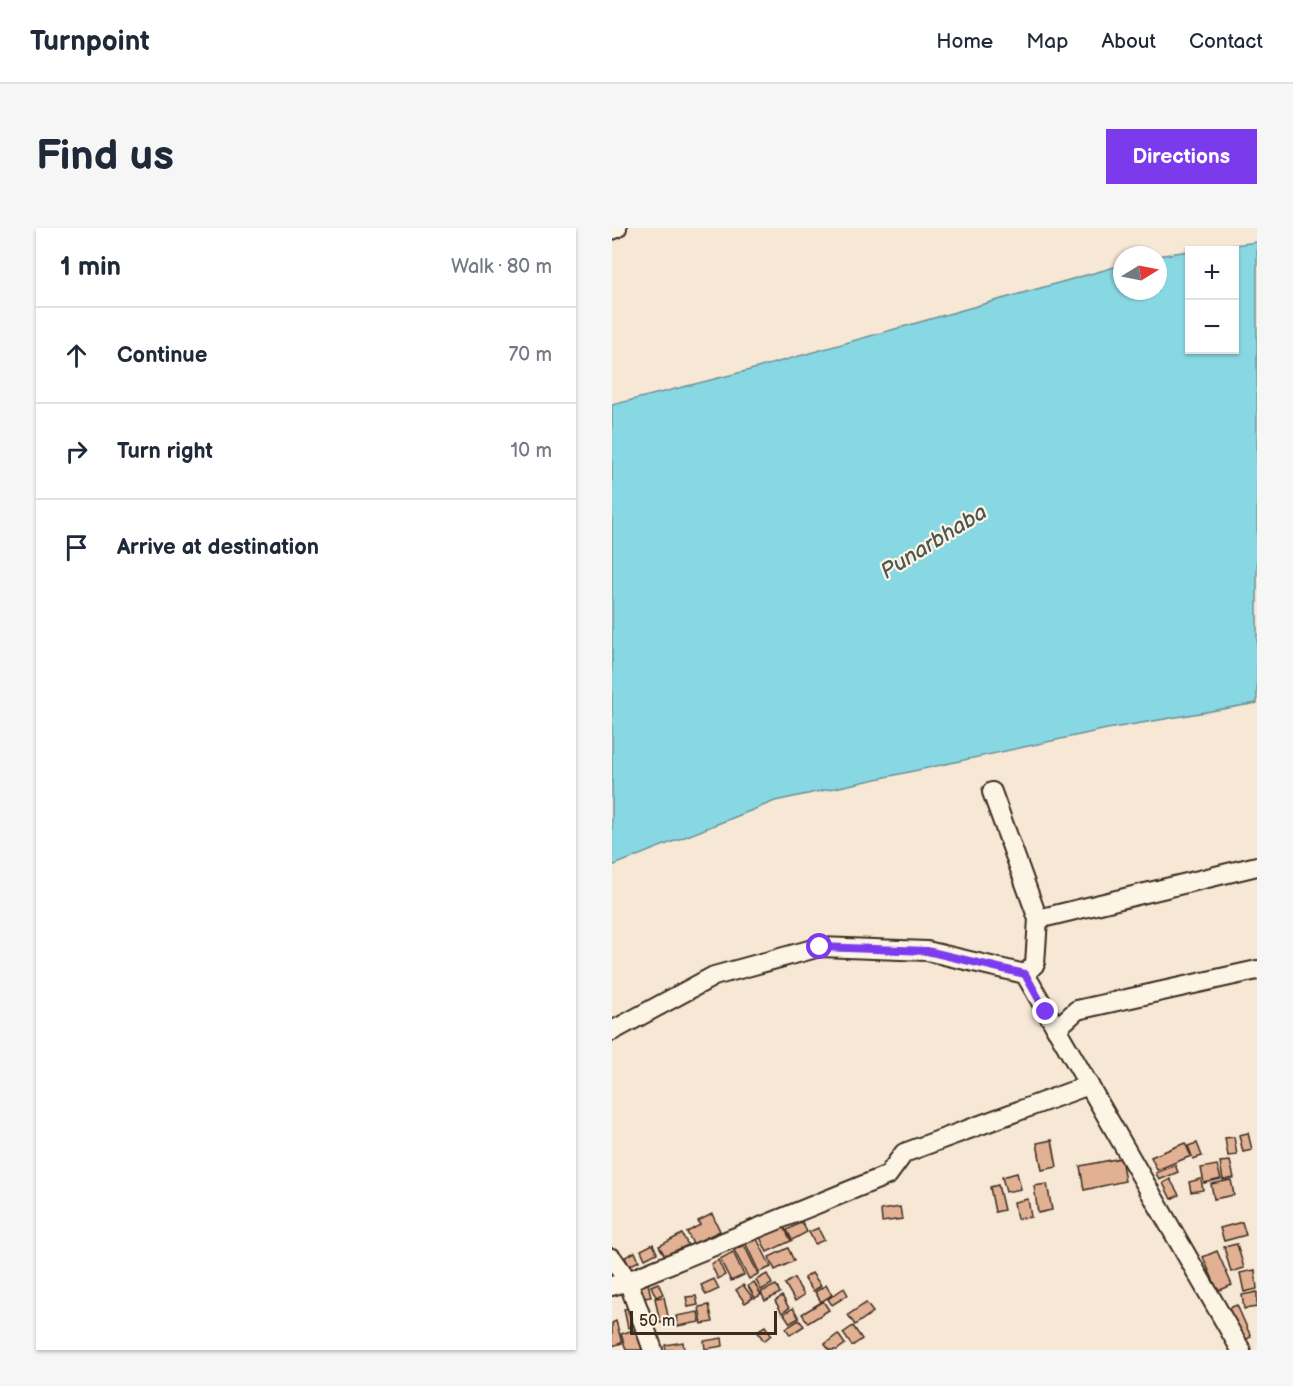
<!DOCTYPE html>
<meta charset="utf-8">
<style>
:root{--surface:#fff;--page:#f6f6f7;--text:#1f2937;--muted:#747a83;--line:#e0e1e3;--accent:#7c3aed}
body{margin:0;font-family:"Balsamiq Sans",sans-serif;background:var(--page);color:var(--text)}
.controls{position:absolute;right:18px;top:18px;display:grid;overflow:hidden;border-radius:0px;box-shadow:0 2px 4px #0004}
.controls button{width:54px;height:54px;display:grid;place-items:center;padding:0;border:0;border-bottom:2px solid var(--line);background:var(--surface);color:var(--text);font:30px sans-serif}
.compass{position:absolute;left:501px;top:18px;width:54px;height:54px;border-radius:50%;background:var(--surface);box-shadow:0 2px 4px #0004;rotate:80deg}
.scale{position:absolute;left:18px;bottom:15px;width:147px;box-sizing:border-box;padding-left:6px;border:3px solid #3b2a1e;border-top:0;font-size:16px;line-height:21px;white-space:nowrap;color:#3b2a1e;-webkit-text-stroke:4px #fcf5e5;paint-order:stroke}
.stop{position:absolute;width:18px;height:18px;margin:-14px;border:4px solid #7c3aed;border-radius:50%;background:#fff}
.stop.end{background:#7c3aed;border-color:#fff;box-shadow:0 2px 6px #0008}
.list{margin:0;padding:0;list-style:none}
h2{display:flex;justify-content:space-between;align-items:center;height:78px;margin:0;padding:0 24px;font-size:26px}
h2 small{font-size:20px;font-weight:400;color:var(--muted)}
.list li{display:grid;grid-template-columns:39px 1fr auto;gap:18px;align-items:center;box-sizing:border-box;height:96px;padding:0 24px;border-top:2px solid var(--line)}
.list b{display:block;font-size:22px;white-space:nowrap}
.list em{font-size:20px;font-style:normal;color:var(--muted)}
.icon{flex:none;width:33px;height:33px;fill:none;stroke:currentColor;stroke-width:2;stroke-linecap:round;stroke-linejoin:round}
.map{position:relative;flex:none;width:645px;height:1122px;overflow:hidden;border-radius:0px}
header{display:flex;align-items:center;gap:36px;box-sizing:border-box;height:84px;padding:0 30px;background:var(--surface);border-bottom:2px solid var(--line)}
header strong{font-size:28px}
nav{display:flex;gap:33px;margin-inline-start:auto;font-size:21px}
.intro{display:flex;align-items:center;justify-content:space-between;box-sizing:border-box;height:144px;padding:0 36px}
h1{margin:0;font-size:42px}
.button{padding:15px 27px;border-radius:0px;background:var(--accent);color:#fff;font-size:21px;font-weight:700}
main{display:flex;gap:36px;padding:0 36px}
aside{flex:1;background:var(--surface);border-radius:0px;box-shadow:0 2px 4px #0004}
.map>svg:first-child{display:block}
.water{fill:#88d8e4;stroke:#699295;stroke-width:1.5}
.building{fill:#e2b194;stroke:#3b2a1e;stroke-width:1.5}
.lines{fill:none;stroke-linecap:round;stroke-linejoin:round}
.street-casing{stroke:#3b2a1e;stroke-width:22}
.street{stroke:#fcf5e5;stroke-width:18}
.route{stroke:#7c3aed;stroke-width:8}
.labels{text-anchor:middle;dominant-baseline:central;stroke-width:4.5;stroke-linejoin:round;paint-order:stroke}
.water-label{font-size:22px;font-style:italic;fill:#4e5650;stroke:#fcf5e5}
</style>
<header>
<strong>Turnpoint</strong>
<nav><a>Home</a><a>Map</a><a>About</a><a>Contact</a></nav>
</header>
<div class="intro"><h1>Find us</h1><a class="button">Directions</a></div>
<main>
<aside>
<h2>1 min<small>Walk · 80 m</small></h2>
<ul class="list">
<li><svg class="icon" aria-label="ahead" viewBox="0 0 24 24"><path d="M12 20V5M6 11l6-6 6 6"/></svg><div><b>Continue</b></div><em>70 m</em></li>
<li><svg class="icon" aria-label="right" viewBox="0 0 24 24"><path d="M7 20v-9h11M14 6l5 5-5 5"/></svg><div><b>Turn right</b></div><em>10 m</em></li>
<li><svg class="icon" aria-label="arrive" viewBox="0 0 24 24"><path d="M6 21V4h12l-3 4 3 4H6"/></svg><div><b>Arrive at destination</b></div></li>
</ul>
</aside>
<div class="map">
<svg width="645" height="1122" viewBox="0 0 645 1122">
<rect width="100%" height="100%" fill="#f7e7d5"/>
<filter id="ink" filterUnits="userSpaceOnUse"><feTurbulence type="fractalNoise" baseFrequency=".0167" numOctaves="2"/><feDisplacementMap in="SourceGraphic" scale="12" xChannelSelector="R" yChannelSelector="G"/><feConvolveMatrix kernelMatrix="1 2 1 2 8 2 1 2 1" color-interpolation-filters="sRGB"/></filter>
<g filter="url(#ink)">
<path class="water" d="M645,14v461l-150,26 -332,72 -163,65v-461l138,-35 372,-105v26h36v-35l31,-5 1,99h44v-100h-39z"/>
<g class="building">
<path d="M636,905l4,17 -9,2 -4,-17z"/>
<path d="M622,909l3,18 -9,1 -3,-18z"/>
<path d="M440,912l5,27 -15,3 -5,-27z"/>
<path d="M573,915l6,13 -34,14 -6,-13z"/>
<path d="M585,915l5,13 -9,3 -5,-13z"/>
<path d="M509,930l4,23 -41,9 -4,-24z"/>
<path d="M618,933l4,17 -11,2 -3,-18z"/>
<path d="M563,937l3,7 -19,8 -3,-7z"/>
<path d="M605,937l4,14 -17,4 -3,-15z"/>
<path d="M405,945l4,16 -15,3 -4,-15z"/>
<path d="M558,951l9,16 -8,4 -8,-16z"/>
<path d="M589,951l2,11 -12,2 -2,-10z"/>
<path d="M619,952l3,15 -20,4 -3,-15z"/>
<path d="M435,956l5,26 -14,3 -4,-27z"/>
<path d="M386,957l6,25 -9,2 -5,-25z"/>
<path d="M416,971l3,18 -14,2 -3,-17z"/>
<path d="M288,979l2,12 -20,3 -1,-12z"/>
<path d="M100,986l8,17 -27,13 -6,-12 13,-7 -2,-4z"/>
<path d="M169,993l10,20 -24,11 -9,-19z"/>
<path d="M190,994l5,10 -15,8 -5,-10z"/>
<path d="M630,994l4,13 -22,6 -4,-13z"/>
<path d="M206,1000l6,12 -9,4 -6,-12z"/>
<path d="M70,1006l6,11 -23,11 -6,-10z"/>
<path d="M143,1007l16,32 -12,5 -15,-32z"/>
<path d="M41,1016l4,9 -12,6 -4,-9z"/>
<path d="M625,1016l7,24 -13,4 -7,-25z"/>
<path d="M132,1017l14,29 -9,5 -15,-29z"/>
<path d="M176,1020l6,13 -19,9 -6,-13z"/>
<path d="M605,1023l15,34 -14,6 -15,-34z"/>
<path d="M23,1024l4,9 -10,5 -4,-9z"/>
<path d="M121,1024l11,23 -13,6 -11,-22z"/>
<path d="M106,1032l7,15 -7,4 -7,-15z"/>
<path d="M643,1042l2,19 -13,3 -4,-19z"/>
<path d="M200,1045l9,13 -8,5 -9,-13z"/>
<path d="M155,1046l5,10 -11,6 -5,-10z"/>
<path d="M182,1050l10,17 -9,6 -10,-17z"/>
<path d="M102,1051l5,10 -13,6 -5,-10z"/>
<path d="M142,1054l7,13 -6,3 -7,-12z"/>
<path d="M36,1055l3,14 -12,2 -3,-13z"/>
<path d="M46,1055l5,11 -7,3 -5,-11z"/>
<path d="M131,1057l10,13 -8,5 -9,-13z"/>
<path d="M164,1057l4,8 -15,8 -4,-9z"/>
<path d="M214,1057l6,10 -11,7 -6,-10z"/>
<path d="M232,1060l4,7 -16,10 -4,-6z"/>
<path d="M645,1064v15l-13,2 -2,-14z"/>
<path d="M84,1068l2,9 -10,2 -2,-10z"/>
<path d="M170,1068l7,12 -7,5 -7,-12z"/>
<path d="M52,1069l5,24 -9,2 -5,-25z"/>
<path d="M211,1073l6,9 -21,13 -6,-9z"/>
<path d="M254,1075l7,9 -18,13 -7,-10z"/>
<path d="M97,1077l4,17 -11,2 -3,-17z"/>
<path d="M625,1077l14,32 -10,5 -14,-33z"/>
<path d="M21,1079l5,18 -10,3 -4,-19z"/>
<path d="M181,1080l6,10 -9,5 -6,-9z"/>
<path d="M86,1084l2,10 -22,4 -2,-10z"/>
<path d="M187,1092l5,6 -14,9 -4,-7z"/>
<path d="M4,1093l6,22 -10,3v-23z"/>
<path d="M153,1098l6,9 -7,6 -7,-10z"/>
<path d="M241,1098l9,13 -10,7 -9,-13z"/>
<path d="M25,1101l6,21h-17l-5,-16z"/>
<path d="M226,1106l7,10 -8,6h-8l-4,-6z"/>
<path d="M110,1110l1,8 -18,3 -1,-8z"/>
<path d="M71,1114l1,8h-18l-1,-5z"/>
</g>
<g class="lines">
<defs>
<g id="street">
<path d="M0,2l5,-2"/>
<path d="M380,564l46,127"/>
<path d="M413,746l10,-10 3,-45 219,-53"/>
<path d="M444,801l21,-19 180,-40"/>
<path d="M0,803l102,-55 106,-29 107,4 98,23 216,376"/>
<path d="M0,1030l16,23 25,69"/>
<path d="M0,1058l16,-5 260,-106 16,-22 185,-68"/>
</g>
</defs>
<use href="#street" class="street-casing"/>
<use href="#street" class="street"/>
</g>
</g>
<g class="lines" filter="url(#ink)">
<path class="route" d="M208,719l107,4 98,23 21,38"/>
</g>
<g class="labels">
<g class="water-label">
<text transform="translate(322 314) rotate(-32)">Punarbhaba</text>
</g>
</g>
</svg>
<div class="controls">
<button>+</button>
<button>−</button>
</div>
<svg class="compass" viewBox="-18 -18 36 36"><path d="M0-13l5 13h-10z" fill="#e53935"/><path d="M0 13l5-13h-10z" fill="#747a83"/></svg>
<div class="scale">50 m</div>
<div class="stop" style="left:208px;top:719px"></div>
<div class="stop end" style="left:434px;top:784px"></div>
</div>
</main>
